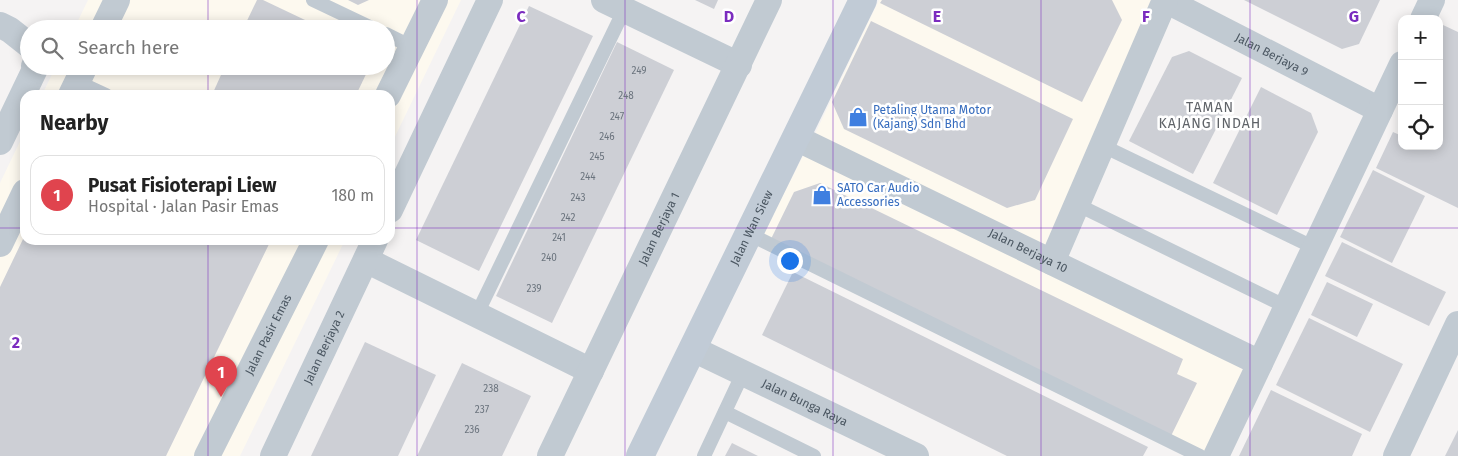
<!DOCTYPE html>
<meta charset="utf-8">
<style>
:root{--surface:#fff;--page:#f6f6f6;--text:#222;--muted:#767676;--line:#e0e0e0;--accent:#1a73e8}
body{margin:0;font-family:"Fira Sans",sans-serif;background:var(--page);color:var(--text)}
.controls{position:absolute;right:15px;top:15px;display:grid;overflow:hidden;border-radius:10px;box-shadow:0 2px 12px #0003}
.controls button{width:45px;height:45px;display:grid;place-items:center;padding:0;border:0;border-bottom:1px solid var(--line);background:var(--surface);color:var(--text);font:25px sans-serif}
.you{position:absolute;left:789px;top:260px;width:18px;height:18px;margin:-12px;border:4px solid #fff;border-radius:50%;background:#1a73e8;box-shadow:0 0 0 8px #1a73e833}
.badge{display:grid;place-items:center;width:32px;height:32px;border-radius:50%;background:var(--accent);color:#fff;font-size:16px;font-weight:700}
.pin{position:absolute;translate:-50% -41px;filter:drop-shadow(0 1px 2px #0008)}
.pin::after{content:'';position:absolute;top:26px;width:18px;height:15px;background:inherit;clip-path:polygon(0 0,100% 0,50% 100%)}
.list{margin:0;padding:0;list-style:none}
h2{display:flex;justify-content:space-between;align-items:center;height:65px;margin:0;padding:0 20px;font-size:21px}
h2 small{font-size:16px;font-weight:400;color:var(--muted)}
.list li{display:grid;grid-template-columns:32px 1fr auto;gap:15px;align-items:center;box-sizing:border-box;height:80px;margin:0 10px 10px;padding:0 10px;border:1px solid var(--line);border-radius:15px}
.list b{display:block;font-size:19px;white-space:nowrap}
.list p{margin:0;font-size:16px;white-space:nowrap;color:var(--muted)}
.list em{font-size:16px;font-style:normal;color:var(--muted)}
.icon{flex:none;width:28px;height:28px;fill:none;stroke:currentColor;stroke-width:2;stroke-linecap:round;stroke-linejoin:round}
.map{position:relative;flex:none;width:1458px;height:456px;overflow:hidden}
.search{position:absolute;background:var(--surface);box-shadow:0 2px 12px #0003;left:20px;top:20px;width:375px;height:55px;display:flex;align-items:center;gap:12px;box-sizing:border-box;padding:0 18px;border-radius:28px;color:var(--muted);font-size:19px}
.panel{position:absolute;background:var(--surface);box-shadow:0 2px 12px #0003;left:20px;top:90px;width:375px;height:155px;border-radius:15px}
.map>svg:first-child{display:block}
.commercial{fill:#fdf9ef}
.building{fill:#cdcfd5}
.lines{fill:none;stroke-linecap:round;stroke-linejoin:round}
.lane{stroke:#c1cad2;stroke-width:14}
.street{stroke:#c1cad2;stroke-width:26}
.secondary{stroke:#c1cbd6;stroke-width:28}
.grid{fill:none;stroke:#7b2cbf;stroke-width:1;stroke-opacity:0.55}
.labels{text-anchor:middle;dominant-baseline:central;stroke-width:5;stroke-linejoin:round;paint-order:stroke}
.number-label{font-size:10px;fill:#6b747e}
.street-label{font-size:12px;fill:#4a5661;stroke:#fff}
.shop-label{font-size:12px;fill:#366cbe;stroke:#fff;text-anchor:start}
.neighbourhood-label{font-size:14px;letter-spacing:1px;fill:#5f6368;stroke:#fff}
.grid-label{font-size:16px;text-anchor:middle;font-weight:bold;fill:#7b2cbf;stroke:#fff;stroke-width:5;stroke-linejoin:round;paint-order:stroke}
</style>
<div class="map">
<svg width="1458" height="456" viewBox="0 0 1458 456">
<rect width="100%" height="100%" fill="#f5f3f3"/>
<g class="commercial">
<path d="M88,0h373l-71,147v-52h-348l14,-29h330v-37h-312z"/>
<path d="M879,0h275l-107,251 -234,-113z"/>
<path d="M25,131v109h320l-105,216h-240v-273z"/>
<path d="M804,154l444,214 -41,85 -444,-218z"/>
</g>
<g class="building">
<path d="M257,0h6l61,29h-81z"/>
<path d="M348,0h21l-11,5z"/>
<path d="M695,0h23l-4,9z"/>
<path d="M882,0h230l10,20 -40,82 -202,-99z"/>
<path d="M1244,0h136l-21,44 -17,5z"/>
<path d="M529,6l64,30 -114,235 -63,-31z"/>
<path d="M871,21l202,98 -38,81 -28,8 -163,-79 -12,-27z"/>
<path d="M1443,25l15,7v176l-82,-40 17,-36 9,4v10h37v-113z"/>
<path d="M617,42l57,28 -122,253 -56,-27z"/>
<path d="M1189,51l53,27 -49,96 -64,-33 43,-84z"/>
<path d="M225,66h145l-14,29h-144z"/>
<path d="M1261,87l50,26 7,19 -41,83 -64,-32z"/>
<path d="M1373,170l52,26 -33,67 -52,-26z"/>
<path d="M820,183l363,176 -6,15 20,9 -26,53 -401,-195 24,-49z"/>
<path d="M25,235v5h246l-105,216h-166v-169z"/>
<path d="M1342,242l104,50 -17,34 -104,-50z"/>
<path d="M793,272l355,175 -5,9h-136l-245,-121z"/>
<path d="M1327,282l46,22 -16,33 -46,-22z"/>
<path d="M1309,318l94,46 -33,68 -94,-47z"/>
<path d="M365,342l71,33 -38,81h-87z"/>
<path d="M462,363l69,33 -29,60h-85z"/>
<path d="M1271,390l91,44 -10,22h-113z"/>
<path d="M1458,430v26h-13z"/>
<path d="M732,443l26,13h-33z"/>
</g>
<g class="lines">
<g class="lane">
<path d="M313,0l61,29"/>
<path d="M386,34l26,13"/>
<path d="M78,82l28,13"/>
<path d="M1103,146l212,102"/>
<path d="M1078,205l209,102"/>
<path d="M749,234l451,222"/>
<path d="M477,314l149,-308"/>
<path d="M725,412l89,44"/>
<path d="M704,456l39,-83"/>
</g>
<g class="street">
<path d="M604,0l135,65"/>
<path id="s1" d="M1165,0l215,110"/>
<path d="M1423,19l9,-19"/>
<path d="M0,25l10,5 19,15"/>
<path d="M103,29l14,-29"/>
<path d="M71,95l14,-29"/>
<path d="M388,95l47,-95"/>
<path id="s2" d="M796,138l464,225"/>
<path d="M0,142l35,-73 -1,-3"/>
<path d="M390,210l100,-210"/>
<path d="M0,244l25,-52"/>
<path d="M366,260l225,111"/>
<path d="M1052,262l113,-262"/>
<path id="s3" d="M693,349l223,107"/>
<path id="s4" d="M207,456l109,-216"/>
<path id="s5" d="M273,456l102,-216"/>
<path id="s6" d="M550,456l219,-456"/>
<path d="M1216,456l186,-392"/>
<path d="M1396,456l62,-132"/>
</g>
<path class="secondary" id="s7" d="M640,456l223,-456"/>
</g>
<path class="grid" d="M208,0v29M417,0v456M625,0v456M833,0v456M1041,0v456M1250,0v456M208,66v29M0,228h25M390,228h1068M208,240v216"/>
<defs>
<symbol id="shop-bare" viewBox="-9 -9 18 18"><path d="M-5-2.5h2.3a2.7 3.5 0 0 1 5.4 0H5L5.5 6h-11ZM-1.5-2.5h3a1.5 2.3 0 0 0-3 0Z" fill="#3f7fe0" stroke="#fff" stroke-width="2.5" paint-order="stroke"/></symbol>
</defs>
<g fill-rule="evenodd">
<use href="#shop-bare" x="844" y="103" width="28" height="28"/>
<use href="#shop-bare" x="808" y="181" width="28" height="28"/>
</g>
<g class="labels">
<g class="number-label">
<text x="639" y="71">249</text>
<text x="626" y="96">248</text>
<text x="617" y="117">247</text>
<text x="607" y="137">246</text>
<text x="597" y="157">245</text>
<text x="588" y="177">244</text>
<text x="578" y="198">243</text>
<text x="568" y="218">242</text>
<text x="559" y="238">241</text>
<text x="549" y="258">240</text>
<text x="534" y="289">239</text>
<text x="491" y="389">238</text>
<text x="482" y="410">237</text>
<text x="472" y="430">236</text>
</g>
<g class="street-label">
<text stroke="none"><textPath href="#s1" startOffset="120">Jalan Berjaya 9</textPath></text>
<text stroke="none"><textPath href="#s6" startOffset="252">Jalan Berjaya 1</textPath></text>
<text stroke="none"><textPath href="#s7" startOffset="254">Jalan Wan Siew</textPath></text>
<text stroke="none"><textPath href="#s2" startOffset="258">Jalan Berjaya 10</textPath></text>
<text stroke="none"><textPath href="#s4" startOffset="136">Jalan Pasir Emas</textPath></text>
<text stroke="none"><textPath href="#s5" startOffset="120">Jalan Berjaya 2</textPath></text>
<text stroke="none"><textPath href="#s3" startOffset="124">Jalan Bunga Raya</textPath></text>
</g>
<g class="shop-label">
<text x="873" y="110">Petaling Utama Motor<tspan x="873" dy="14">(Kajang) Sdn Bhd</tspan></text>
<text x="837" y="188">SATO Car Audio<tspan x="837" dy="14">Accessories</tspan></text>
</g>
<g class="neighbourhood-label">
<text x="1210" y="107">TAMAN<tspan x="1210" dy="16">KAJANG INDAH</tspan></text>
</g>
</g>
<g class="grid-label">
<text x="521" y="22">C</text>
<text x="729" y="22">D</text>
<text x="937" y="22">E</text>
<text x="1146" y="22">F</text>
<text x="1354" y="22">G</text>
<text x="16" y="348">2</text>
</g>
</svg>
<div class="controls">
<button>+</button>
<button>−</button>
<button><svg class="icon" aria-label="locate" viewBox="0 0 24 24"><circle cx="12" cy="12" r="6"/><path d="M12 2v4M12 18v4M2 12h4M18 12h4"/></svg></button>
</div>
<div class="you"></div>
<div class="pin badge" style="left:221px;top:397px;background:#e0444e">1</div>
<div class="search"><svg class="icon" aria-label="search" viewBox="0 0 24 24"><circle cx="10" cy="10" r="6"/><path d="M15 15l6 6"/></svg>Search here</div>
<section class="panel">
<h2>Nearby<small></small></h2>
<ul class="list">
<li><span class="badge" style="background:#e0444e">1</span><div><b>Pusat Fisioterapi Liew</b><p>Hospital · Jalan Pasir Emas</p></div><em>180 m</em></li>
</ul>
</section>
</div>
